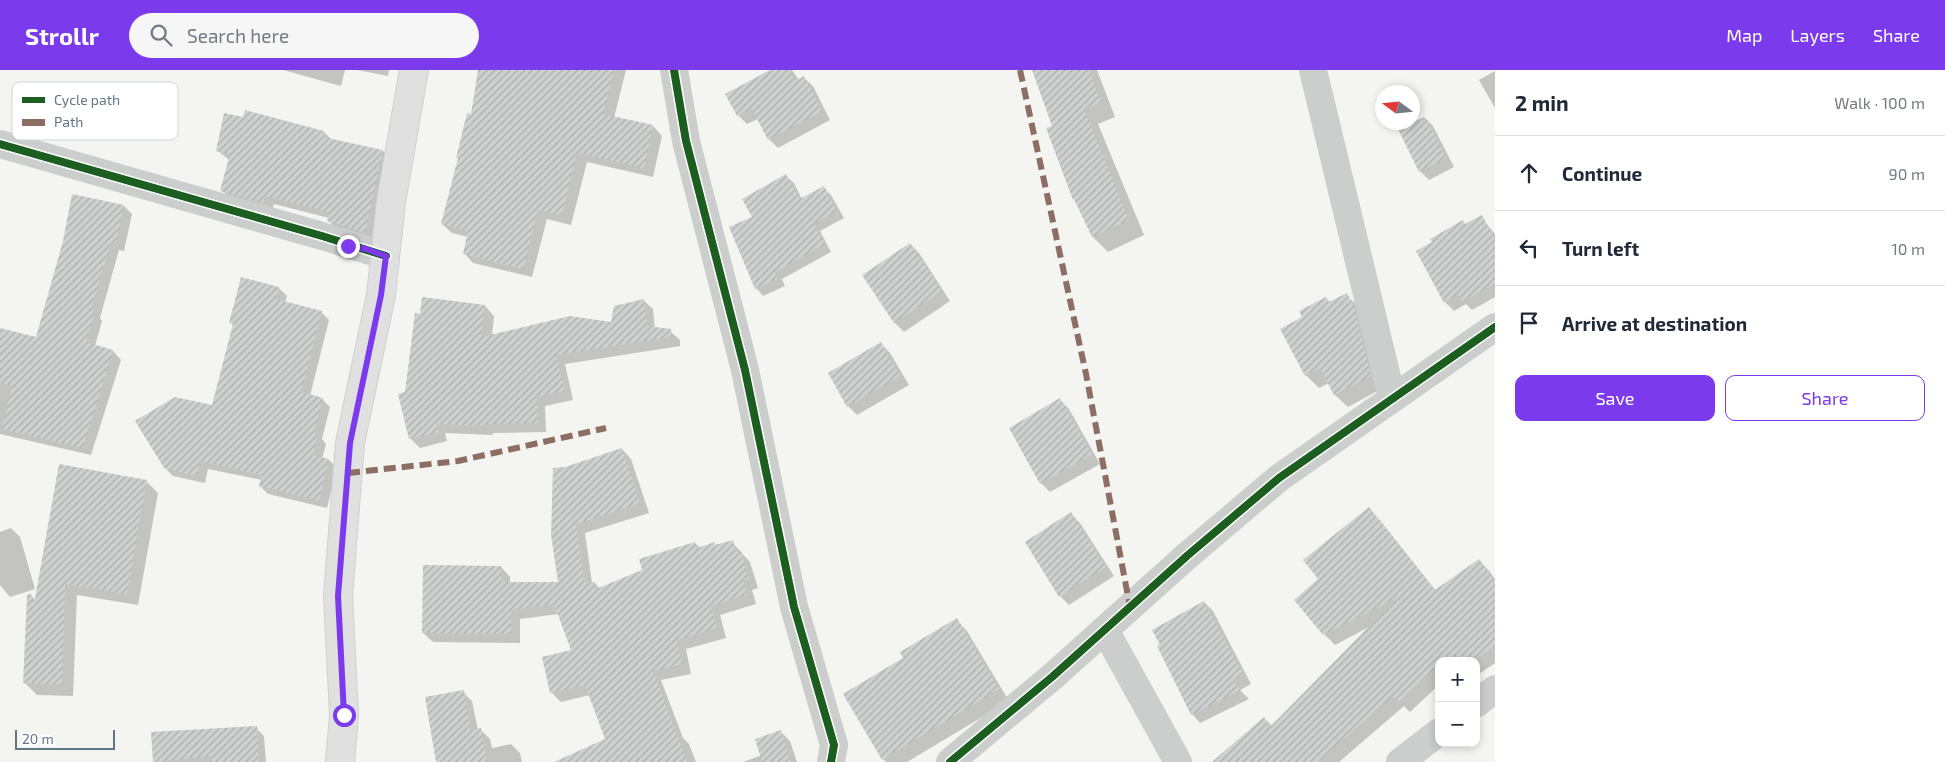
<!DOCTYPE html>
<meta charset="utf-8">
<style>
:root{--surface:#fff;--page:#f6f6f7;--text:#1f2937;--muted:#747a83;--line:#e0e1e3;--accent:#7c3aed}
body{margin:0;font-family:"Exo 2",sans-serif;background:var(--page);color:var(--text)}
.controls{position:absolute;right:15px;bottom:15px;display:grid;overflow:hidden;border-radius:10px;box-shadow:0 2px 8px #0003}
.controls button{width:45px;height:45px;display:grid;place-items:center;padding:0;border:0;border-bottom:1px solid var(--line);background:var(--surface);color:var(--text);font:25px sans-serif}
.compass{position:absolute;left:1375px;top:15px;width:45px;height:45px;border-radius:50%;background:var(--surface);box-shadow:0 2px 8px #0003;rotate:285deg}
.scale{position:absolute;left:15px;bottom:12px;width:100px;box-sizing:border-box;padding-left:5px;border:2px solid #617785;border-top:0;font-size:14px;line-height:18px;white-space:nowrap;color:#617785;-webkit-text-stroke:4px #fff;paint-order:stroke}
.stop{position:absolute;width:15px;height:15px;margin:-11px;border:4px solid #7c3aed;border-radius:50%;background:#fff}
.stop.end{background:#7c3aed;border-color:#fff;box-shadow:0 1px 5px #0008}
.list{margin:0;padding:0;list-style:none}
h2{display:flex;justify-content:space-between;align-items:center;height:65px;margin:0;padding:0 20px;font-size:21px}
h2 small{font-size:16px;font-weight:400;color:var(--muted)}
.list li{display:grid;grid-template-columns:32px 1fr auto;gap:15px;align-items:center;box-sizing:border-box;height:75px;padding:0 20px;border-top:1px solid var(--line)}
.list b{display:block;font-size:19px;white-space:nowrap}
.list em{font-size:16px;font-style:normal;color:var(--muted)}
.actions{display:flex;gap:10px;padding:15px 20px}
.actions a{flex:1;padding:11px 0;border:1px solid var(--accent);border-radius:10px;text-align:center;font-size:18px;color:var(--accent)}
.actions .main{background:var(--accent);color:#fff}
.icon{flex:none;width:28px;height:28px;fill:none;stroke:currentColor;stroke-width:2;stroke-linecap:round;stroke-linejoin:round}
.map{position:relative;flex:none;width:1495px;height:692px;overflow:hidden}
header{display:flex;align-items:center;gap:30px;box-sizing:border-box;height:70px;padding:0 25px;background:var(--accent);color:#fff}
header strong{font-size:24px}
nav{display:flex;gap:28px;margin-inline-start:auto;font-size:18px}
.search{width:350px;height:45px;background:var(--page);display:flex;align-items:center;gap:12px;box-sizing:border-box;padding:0 18px;border-radius:28px;color:var(--muted);font-size:19px}
main{display:flex}
aside{flex:1;background:var(--surface)}
.map>svg:first-child{display:block}
.shadow{fill:#0003}
.building{fill:url(#building-hatch)}
.lines{fill:none;stroke-linecap:round;stroke-linejoin:round}
.secondary-casing{stroke:#cfd1d1;stroke-width:30}
.minor{stroke:#cccdcd;stroke-width:28}
.secondary{stroke:#e0e0e0;stroke-width:28}
.quiet{stroke:#8d6e63;stroke-width:6;stroke-dasharray:12 6;stroke-linecap:butt}
.cycleway-casing{stroke:#fff;stroke-width:11}
.cycleway{stroke:#1b5e20;stroke-width:8}
.route{stroke:#7c3aed;stroke-width:6}
.key{fill:#fff;stroke:#d0d6da;stroke-width:1}
.key-label{font-size:14px;fill:#617785}
</style>
<header>
<strong>Strollr</strong>
<div class="search"><svg class="icon" aria-label="search" viewBox="0 0 24 24"><circle cx="10" cy="10" r="6"/><path d="M15 15l6 6"/></svg>Search here</div>
<nav><a>Map</a><a>Layers</a><a>Share</a></nav>
</header>
<main>
<div class="map">
<svg width="1495" height="692" viewBox="0 0 1495 692">
<defs>
<pattern id="building-hatch" width="6" height="6" patternUnits="userSpaceOnUse" patternTransform="scale(1.25)"><rect width="6" height="6" fill="#cfd1d0"/><path d="M-1 1l2-2M0 6l6-6M5 7l2-2" fill="none" stroke="#abaeae"/></pattern>
</defs>
<rect width="100%" height="100%" fill="#f4f4f1"/>
<g class="shadow">
<path d="M283,0h62l-4,16z"/>
<path d="M357,0h32l-1,6z"/>
<path d="M479,0h147l-12,48 39,8 9,10 -9,41 -66,-15 -16,63 -24,-6 -15,58 -59,-14 -9,-10 4,-16 -16,-4 -10,-9 17,-64 -2,-3 15,-41z"/>
<path d="M773,0h19l7,10 5,-2 9,8 17,34 -52,28 -9,-9 -11,-20 -11,5 -9,-9z"/>
<path d="M1033,0h64l18,47 -17,7 46,111 -36,17 -15,-15 -19,-38 -21,-72z"/>
<path d="M1495,1v37l-16,-28z"/>
<path d="M1424,47l9,9 21,41 -25,13 -9,-9 -21,-42z"/>
<path d="M324,62l8,8 51,11 8,9 -18,81 -36,-11 -8,-9v-3l-55,-14 -2,7 -42,-12 -8,-9 7,-30 -12,-10z"/>
<path d="M786,106l8,7 8,16 22,-11 7,7 13,23 -24,13 11,21 -49,27 3,7 -22,10 -7,-8 -3,-70z"/>
<path d="M124,136l8,8 -8,37 -5,-1 -19,68 2,3 -7,25 18,5 8,9 -30,95 -91,-21v-104l36,9z"/>
<path d="M1481,147l14,17v63l-23,13 -6,-6 -12,7 -9,-9 21,-77z"/>
<path d="M910,174l9,9 31,48 -46,31 -9,-9 -31,-48z"/>
<path d="M279,218l8,8 -2,6 36,10 8,8 -19,76 12,3 8,8 -8,32 4,5 -4,15 7,1 8,8 -10,40 -59,-14 -8,-8 2,-6 -54,-11 -3,14 -32,-7 -8,-8 47,-61 22,-81 -3,-3z"/>
<path d="M1346,225l13,12 24,81 -35,19 -13,-12 -6,-12 -10,5 -13,-13 -2,-57 22,-20 5,5z"/>
<path d="M643,230l10,9 2,20 15,2 10,9v6l-115,18 8,36 -28,6 1,26 -53,1v2l-48,-2 2,8 -27,7 -9,-9 -5,-46 79,-87 9,10 -2,20 120,-13z"/>
<path d="M881,274l9,9 19,32 -52,30 -9,-9z"/>
<path d="M1060,330l9,9 31,55 -50,28 -9,-9z"/>
<path d="M622,379l9,10 18,54 -64,20 7,50h3l5,6 43,-18 52,-28 5,5 32,-6 18,20 8,26 -6,2 4,14 -36,11 6,23 -40,11 5,25 -30,6 22,58 6,6 7,18h-126l37,-22 -17,-45 -29,7 -10,-10 22,-42 -14,-36 -39,5v24l-87,-1 -10,-9 78,-66 9,10v6h49l6,-115z"/>
<path d="M146,411l12,12 -20,112 -61,-10 -4,101 -36,-1 -12,-12 6,-88 5,6z"/>
<path d="M1071,444l9,9 34,53 -45,29 -9,-9z"/>
<path d="M1379,449l57,72 43,-31 10,11 6,8v84l-19,13v-15h-37v24l-29,27 -6,-6 -65,56h-125l50,-44 9,9 96,-100 -34,18 -11,-11 -4,-54z"/>
<path d="M11,458l9,9 15,52 -25,8 -10,-12v-53z"/>
<path d="M1204,532l9,9 38,73 -11,6 9,9 -49,24 -8,-9z"/>
<path d="M956,550l11,11 42,70 -102,61h-21l-3,-3 22,-101z"/>
<path d="M463,622l9,9 6,29h3l9,9 2,9 19,-4 9,9 2,9h-85z"/>
<path d="M256,658l8,8 2,26h-111z"/>
<path d="M781,662l9,9 7,21h-54l19,-7z"/>
</g>
<g class="building">
<path d="M478,0h136l-11,44 50,11 -9,43 -67,-15 -15,63 -24,-6 -15,59 -60,-15 5,-23 -27,-7 17,-66h-2l11,-45 4,1z"/>
<path d="M770,0h20l5,11 9,-5 18,35 -54,29 -16,-31 -15,7 -12,-22z"/>
<path d="M1032,0h57l12,32 -17,7 45,111 -37,17 -18,-38 -1,1 -27,-72 6,-2z"/>
<path d="M245,40l79,21 -1,6 60,13 -18,83 -38,-12 2,-9 -64,-16 -2,7 -43,-12 10,-37 -14,-3 8,-38 19,4z"/>
<path d="M1416,50h11l19,38 -27,14 -21,-43z"/>
<path d="M786,104l14,25 24,-13 13,25 -24,13 12,20 -50,28 3,7 -23,10 -26,-62 23,-10 -10,-18z"/>
<path d="M72,124l52,11 -8,38 -5,-1 -20,68 4,1 -9,31 27,8 -30,98 -81,-19 10,-43 -12,-4v-54l36,9 27,-96z"/>
<path d="M1482,145l13,25v44l-33,18 -3,-8 -15,9 -28,-52 16,-9 -2,-3 33,-19 2,4z"/>
<path d="M910,173l32,48 -48,32 -32,-48z"/>
<path d="M241,207l38,10 -3,12 46,12 -21,81 22,6 -9,35 4,1 -5,21 16,4 -10,42 -60,-15 3,-11 -62,-14 -3,15 -33,-8 -29,-47 40,-24 37,8 21,-81 -4,-1z"/>
<path d="M1347,223l7,14 17,69 -37,19 -14,-27 -15,8 -25,-47 22,-12 -3,-6 27,-14 3,5z"/>
<path d="M422,227l63,8 -4,32 89,-21 41,6 3,-16 30,-7 3,27 24,3v8l-115,18 9,36 -28,6 1,26 -54,1v2l-47,-2 2,8 -30,7 -11,-45 7,-2 10,-79 5,1z"/>
<path d="M881,272l19,34 -53,31 -19,-34z"/>
<path d="M1060,328l32,56 -52,30 -31,-56z"/>
<path d="M622,378l18,55 -64,21 8,58h11l1,7 46,-19 -3,-11 56,-17 2,6 18,-6v3l18,-5 3,12 5,-1 8,28 -6,2 4,14 -36,11 6,22 -40,12 5,24 -29,7 34,91h-133l51,-23 -20,-54 -35,8 -8,-36 29,-7 -17,-46 -43,6v24l-89,-1 1,-68 78,1v16h57l-7,-47 2,-67 12,-1z"/>
<path d="M59,394l88,16 -20,114 -62,-10 -3,100 -39,-1 4,-88 4,-1 3,10z"/>
<path d="M1369,437l66,83 44,-31 16,23v63l-22,16h-34v4l-41,37 -5,-6 -76,66h-105l52,-45 6,10 127,-129 -74,37 -29,-35 24,-21 -15,-19z"/>
<path d="M1071,442l35,55 -47,30 -34,-55z"/>
<path d="M1204,531l40,74 -11,6 8,9 -50,25 -34,-69 3,-1 -8,-15z"/>
<path d="M957,548l42,71 -117,71 -39,-66 60,-36 -3,-6z"/>
<path d="M464,620l7,40 10,-2 6,34h-51l-11,-65z"/>
<path d="M257,656l2,36h-47v-6l-59,6 -2,-30z"/>
<path d="M781,660l10,32h-29l-7,-23z"/>
</g>
<g class="lines">
<defs>
<path id="secondary" d="M340,692l4,-47 -6,-119 12,-153 31,-148 10,-93 23,-132"/>
</defs>
<use href="#secondary" class="secondary-casing"/>
<g class="minor">
<path d="M674,0l12,71 59,229 49,237 40,138 -3,17"/>
<path d="M1313,0l79,328"/>
<path d="M0,74l322,92 64,20"/>
<path d="M1105,560l73,132"/>
<path d="M1476,634l19,-15"/>
<path d="M950,692l102,-85 136,-122 91,-77 216,-151"/>
<path d="M1400,692l39,-30"/>
</g>
<use href="#secondary" class="secondary"/>
<g class="quiet">
<path d="M1020,0l66,304 44,233"/>
<path d="M348,403l110,-12 148,-33"/>
</g>
<defs>
<g id="cycleway">
<path d="M674,0l12,71 59,229 49,237 40,138 -3,17"/>
<path d="M0,74l322,92 64,20"/>
<path d="M950,692l102,-85 136,-122 91,-77 216,-151"/>
</g>
</defs>
<use href="#cycleway" class="cycleway-casing"/>
<use href="#cycleway" class="cycleway"/>
</g>
<g class="lines">
<path class="route" d="M344,645l-6,-119 12,-153 31,-148 5,-39 -20,-7 -18,-3"/>
</g>
<rect x="12" y="12" width="166" height="58" rx="8" class="key"/>
<rect x="22" y="27" width="23" height="6" fill="#1b5e20"/>
<rect x="22" y="49" width="23" height="7" fill="#8d6e63"/>
<g class="key-label">
<text x="54" y="35">Cycle path</text>
<text x="54" y="57">Path</text>
</g>
</svg>
<div class="controls">
<button>+</button>
<button>−</button>
</div>
<svg class="compass" viewBox="-18 -18 36 36"><path d="M0-13l5 13h-10z" fill="#e53935"/><path d="M0 13l5-13h-10z" fill="#747a83"/></svg>
<div class="scale">20 m</div>
<div class="stop" style="left:344px;top:645px"></div>
<div class="stop end" style="left:348px;top:176px"></div>
</div>
<aside>
<h2>2 min<small>Walk · 100 m</small></h2>
<ul class="list">
<li><svg class="icon" aria-label="ahead" viewBox="0 0 24 24"><path d="M12 20V5M6 11l6-6 6 6"/></svg><div><b>Continue</b></div><em>90 m</em></li>
<li><svg class="icon" aria-label="left" viewBox="0 0 24 24"><path d="M17 20v-9H6M10 6l-5 5 5 5"/></svg><div><b>Turn left</b></div><em>10 m</em></li>
<li><svg class="icon" aria-label="arrive" viewBox="0 0 24 24"><path d="M6 21V4h12l-3 4 3 4H6"/></svg><div><b>Arrive at destination</b></div></li>
</ul>
<div class="actions"><a class="main">Save</a><a>Share</a></div>
</aside>
</main>
